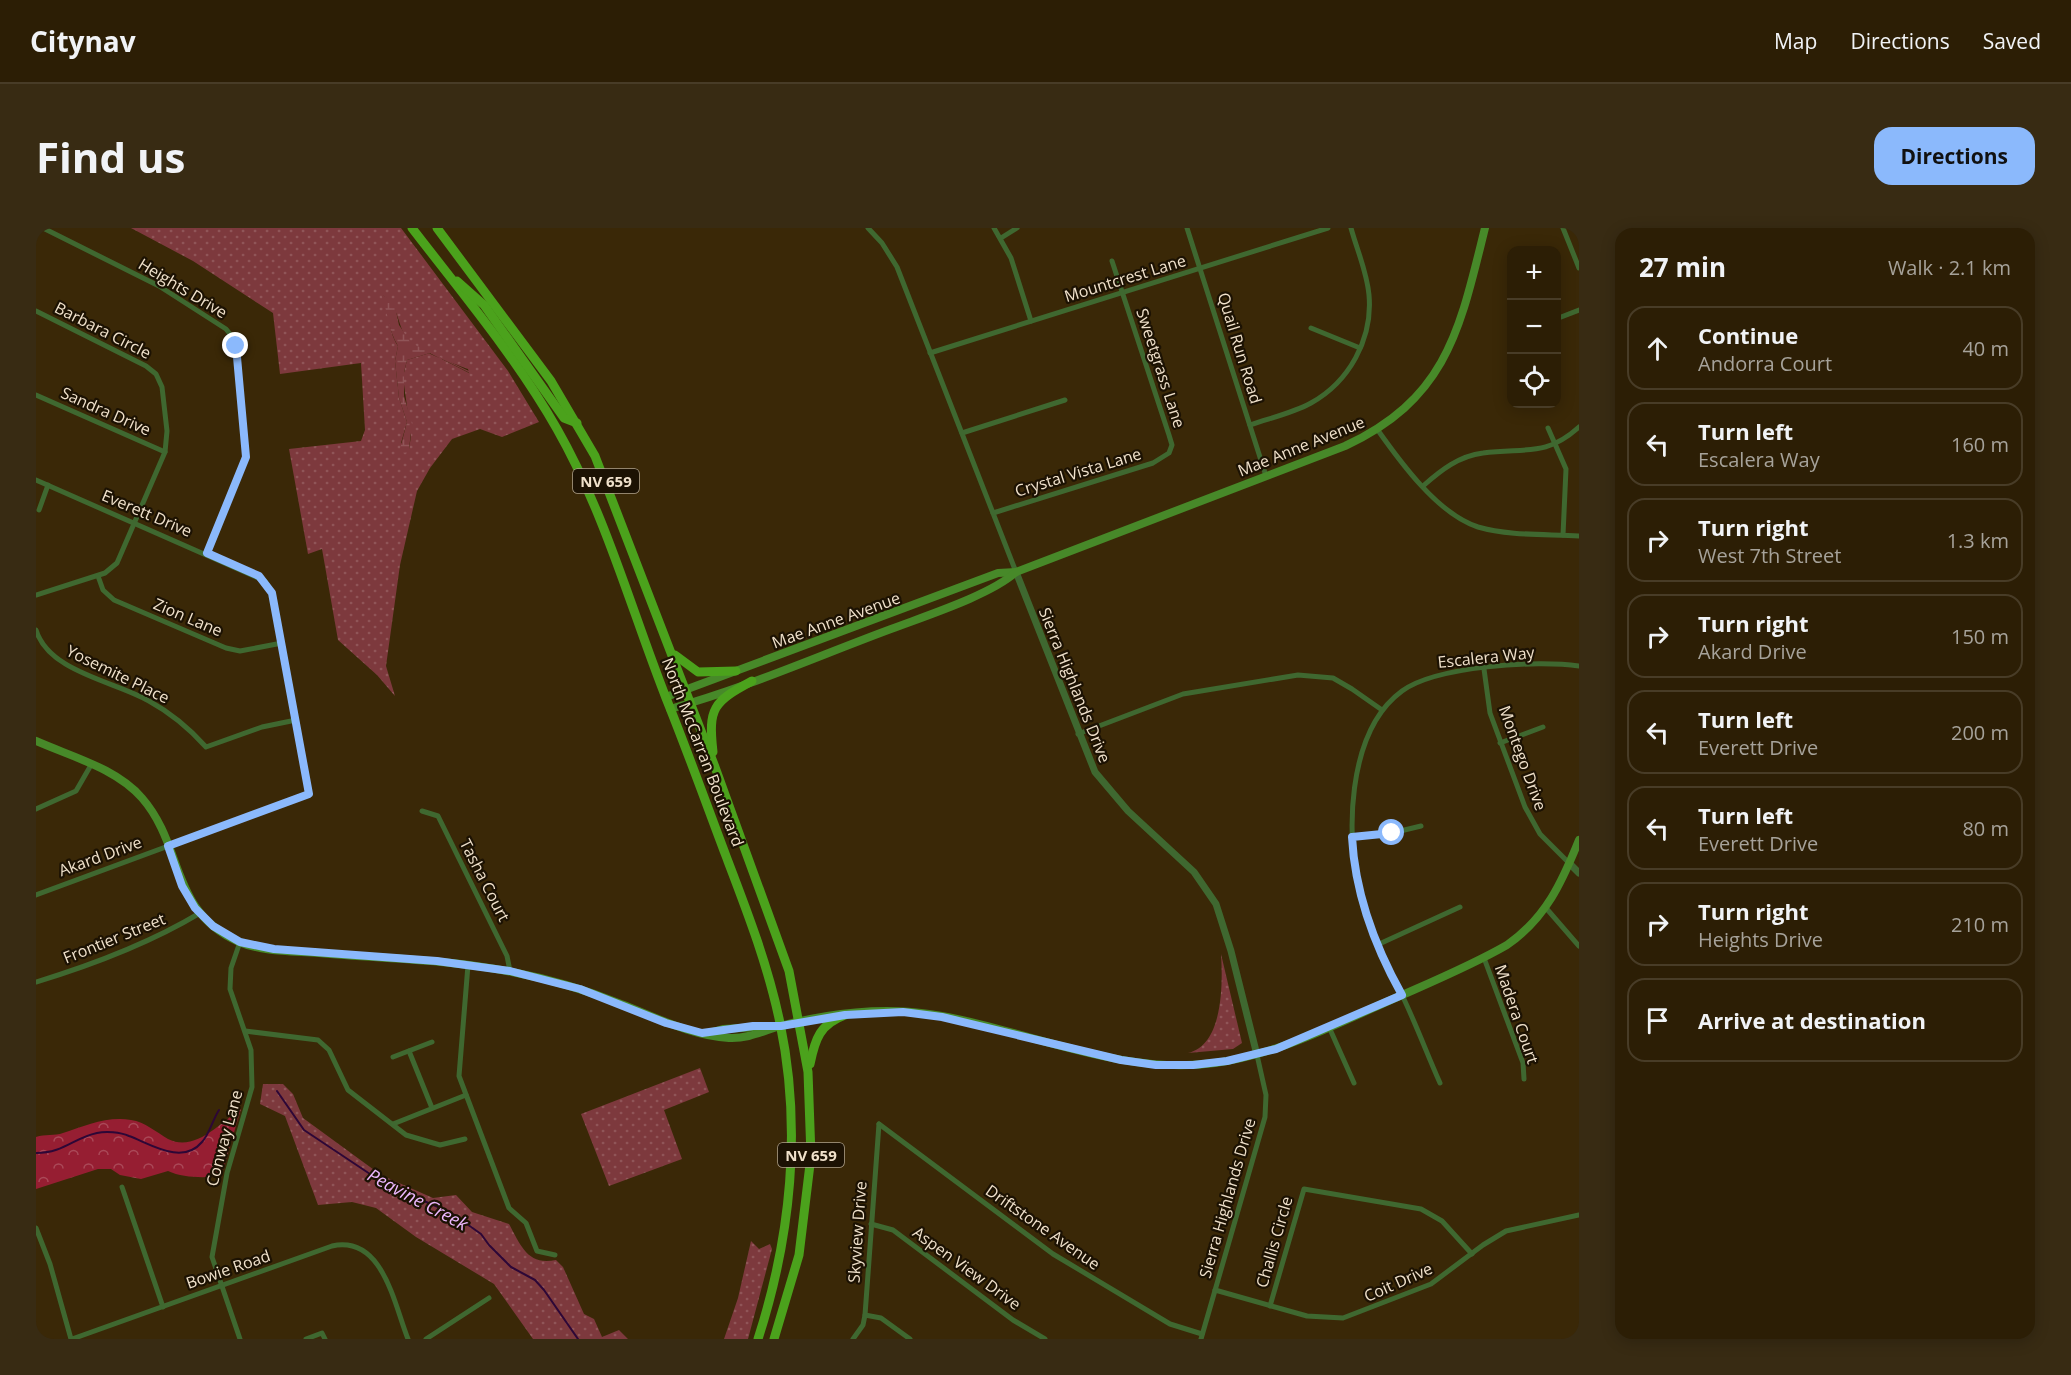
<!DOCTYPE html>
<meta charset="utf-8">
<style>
:root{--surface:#2c1e05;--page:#382b13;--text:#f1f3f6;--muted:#a6a29a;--line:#483c27;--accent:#8bb9fc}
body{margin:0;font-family:"Open Sans",sans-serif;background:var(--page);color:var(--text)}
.controls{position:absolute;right:18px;top:18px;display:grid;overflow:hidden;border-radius:12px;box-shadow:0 3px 15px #0003}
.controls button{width:54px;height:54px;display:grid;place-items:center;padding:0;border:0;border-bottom:2px solid var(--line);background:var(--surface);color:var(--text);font:30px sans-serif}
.stop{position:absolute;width:18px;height:18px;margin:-14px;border:4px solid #8bb9fc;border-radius:50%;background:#fff}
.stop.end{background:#8bb9fc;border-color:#fff;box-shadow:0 2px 6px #0008}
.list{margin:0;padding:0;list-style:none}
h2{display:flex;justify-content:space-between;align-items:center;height:78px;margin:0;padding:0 24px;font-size:26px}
h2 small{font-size:20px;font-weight:400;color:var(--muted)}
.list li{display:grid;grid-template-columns:39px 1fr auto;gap:18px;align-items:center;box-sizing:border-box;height:84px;margin:0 12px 12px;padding:0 12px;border:2px solid var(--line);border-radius:18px}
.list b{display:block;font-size:22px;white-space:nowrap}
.list p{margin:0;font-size:20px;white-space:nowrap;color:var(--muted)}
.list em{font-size:20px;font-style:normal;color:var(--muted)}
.icon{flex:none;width:33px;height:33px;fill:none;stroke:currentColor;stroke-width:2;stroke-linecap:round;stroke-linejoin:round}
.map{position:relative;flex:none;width:1543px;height:1111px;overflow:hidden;border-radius:18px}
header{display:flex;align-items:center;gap:36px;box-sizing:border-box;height:84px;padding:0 30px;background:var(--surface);border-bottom:2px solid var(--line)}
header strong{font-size:28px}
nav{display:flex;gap:33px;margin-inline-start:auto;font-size:21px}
.intro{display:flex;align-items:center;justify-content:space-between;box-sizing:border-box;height:144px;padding:0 36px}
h1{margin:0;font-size:42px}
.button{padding:15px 27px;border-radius:18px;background:var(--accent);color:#111;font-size:21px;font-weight:700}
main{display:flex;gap:36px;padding:0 36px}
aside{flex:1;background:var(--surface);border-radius:18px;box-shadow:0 3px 15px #0003}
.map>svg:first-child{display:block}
.grass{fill:url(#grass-dots);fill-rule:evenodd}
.forest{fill:url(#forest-crowns)}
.wetland{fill:url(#wetland-marsh)}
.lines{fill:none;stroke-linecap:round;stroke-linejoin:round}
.stream{stroke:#2d0737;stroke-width:2}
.minor{stroke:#3f6830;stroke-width:5}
.tertiary{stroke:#3f6830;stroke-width:7}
.secondary{stroke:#478929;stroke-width:8}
.primary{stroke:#4ba21c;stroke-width:9}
.route{stroke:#8bb9fc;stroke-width:8}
.labels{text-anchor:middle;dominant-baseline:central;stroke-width:4.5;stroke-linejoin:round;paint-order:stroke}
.shield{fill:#1c1203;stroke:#b0a38f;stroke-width:1.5}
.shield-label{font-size:15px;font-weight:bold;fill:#f0e1cb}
.street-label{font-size:16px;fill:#f0e1cb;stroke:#1c1203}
.water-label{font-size:18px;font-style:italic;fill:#edb8ff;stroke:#1c1203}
</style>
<header>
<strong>Citynav</strong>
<nav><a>Map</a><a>Directions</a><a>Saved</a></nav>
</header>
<div class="intro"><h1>Find us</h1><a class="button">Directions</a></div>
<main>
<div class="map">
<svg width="1543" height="1111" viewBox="0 0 1543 1111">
<defs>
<pattern id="grass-dots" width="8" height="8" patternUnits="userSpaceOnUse" patternTransform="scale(1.5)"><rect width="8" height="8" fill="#7d393d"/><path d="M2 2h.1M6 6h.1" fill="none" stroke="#905558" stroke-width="1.8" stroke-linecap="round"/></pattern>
<pattern id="forest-crowns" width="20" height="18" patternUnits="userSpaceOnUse" patternTransform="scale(1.5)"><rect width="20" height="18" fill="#961e32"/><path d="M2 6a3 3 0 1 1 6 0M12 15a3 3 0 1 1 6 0" fill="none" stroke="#aa4958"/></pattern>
<pattern id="wetland-marsh" width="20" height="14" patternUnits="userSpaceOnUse" patternTransform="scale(1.5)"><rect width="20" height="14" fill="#7d393d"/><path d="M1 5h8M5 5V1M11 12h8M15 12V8" fill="none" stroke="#905558"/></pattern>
</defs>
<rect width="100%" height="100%" fill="#3a2807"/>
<g class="grass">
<path d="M95,0h270l107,143 31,51 -37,15 -22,-8 -28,10 -22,29 -13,23 -17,74 -14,101 9,30 -18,-21 -39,-35 -16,-91 -14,5 -19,-105 72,-8 4,-11 -4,-67 -81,11 -7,-61 -80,-52zM346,67c19,10 14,35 30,50 5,4 47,21 56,24l1,4 -39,-20 -23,7 -4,17 8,59 -2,13 -8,-6 6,-21 -8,-24 -4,-37 3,-15c-11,-16 -7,-36 -16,-51z"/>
<path d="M1185,726l21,89 -9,6 -45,4c35,-8 35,-68 33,-99z"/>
<path d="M664,840l9,24 -45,18 18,49 -73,27 -28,-72z"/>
<path d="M227,856h20l10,10 10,24 78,57 52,23 23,-3 16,17 37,12c12,22 19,42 47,36l7,7 21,47 10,5 8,18 17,-7 9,9h-95l-39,-55 -78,-47 -40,-29 -24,-6 -34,3 -33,-89 -25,-12z"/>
<path d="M715,1013l8,8 11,-5 2,5 -24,90h-24l14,-41z"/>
</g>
<path class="forest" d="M205,881l-20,67c-16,2 -38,2 -53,-5l-27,8 -21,-4 -9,-6h-13l-62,20v-52c9,-3 19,-1 27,-4 22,-7 44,-17 68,-13 14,2 25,12 37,19 27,14 53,-17 73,-30z"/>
<path class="wetland" d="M345,66l13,8 5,23 12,18 60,29 1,2 -42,-21 -23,7 -3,12v24l8,28 -3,25 -4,4 -5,-4 7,-27 -8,-24 -4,-37 3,-15c-10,-16 -10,-35 -17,-52z"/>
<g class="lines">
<g class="stream">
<path d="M241,863l27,39 84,56 62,26 31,22 8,11 22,22 24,13 9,10 34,49"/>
<path d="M0,925c28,0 37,-15 61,-20 9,-2 23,-1 32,3 20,7 53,30 73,6 7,-7 11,-23 17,-32"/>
</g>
<g class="minor">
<path d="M7,0l116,58 67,43 8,10 3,11 9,107 -39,96"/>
<path d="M832,0l14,15 15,24 119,305"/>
<path d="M958,0l17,30 20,63"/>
<path d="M1151,0l79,248"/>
<path d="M1527,0l16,40"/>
<path d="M965,10l16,-10"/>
<path d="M0,83l110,55 10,8 6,13 5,44 -2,21 -48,111 -12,10 -69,22"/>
<path d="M1520,91l23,-9"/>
<path d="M1275,100l49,20"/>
<path d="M894,125l398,-125"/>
<path d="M0,167l129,57"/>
<path d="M1214,197c20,-7 43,-12 61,-22 38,-21 62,-64 58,-108 -2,-23 -12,-45 -18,-67"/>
<path d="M1512,200l18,41 -3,66"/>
<path d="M1341,201c24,34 61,85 101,98 31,9 69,7 101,9"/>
<path d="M926,205l103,-33"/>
<path d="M0,252l229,101 7,12 37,201 -273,101"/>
<path d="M1387,258c18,-16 36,-30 60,-33 40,-6 62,5 96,-26"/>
<path d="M3,282l9,-25"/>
<path d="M957,285l160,-50 16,-10 3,-8 -3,-10 -57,-174"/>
<path d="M62,348l5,14 11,10 112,48 14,3 42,-8"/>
<path d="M0,402c13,42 78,51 113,71 22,12 40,27 57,46l56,-20 34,-7"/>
<path d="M1448,441l6,44 35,94 15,27 29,29"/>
<path d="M1042,506l105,-40 115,-19 35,3 19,11 30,21"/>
<path d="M1464,515l43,-16"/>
<path d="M0,581l40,-18 15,-26"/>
<path d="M386,583l16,5 69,140 3,15"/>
<path d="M1316,609l40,-4 29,-7"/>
<path d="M1510,680l33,38"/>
<path d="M1341,717l83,-38"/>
<path d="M1448,730l39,105 1,16"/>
<path d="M432,737l-9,111 50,132 17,15 11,28 18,4"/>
<path d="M0,754c56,-17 114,-39 164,-69"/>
<path d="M1293,799l25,56"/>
<path d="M209,803l73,9 11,10 19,40 58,45 34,10 25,-6"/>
<path d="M373,823l23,57"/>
<path d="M357,829l39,-15"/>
<path d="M1404,855c-13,-29 -24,-59 -38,-88 -15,-31 -32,-62 -41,-96 -16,-60 -15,-167 41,-208 34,-25 135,-31 177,-25"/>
<path d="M357,896l73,-29"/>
<path d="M843,896l174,130 117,70 32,10"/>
<path d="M86,959l41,120"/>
<path d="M835,996l22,6 120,90 32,19"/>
<path d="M0,1000l14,36 21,75"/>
<path d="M1179,1062l92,26 36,2 88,-34 52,-39 23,-14 73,-16"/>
<path d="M1234,1078l34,-117 117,20 21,12 30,33"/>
<path d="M829,1087l16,3 29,21"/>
<path d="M36,1111l260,-93c51,-11 62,58 76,93"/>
<path d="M204,1111l-28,-82 15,-84 25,-86 -1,-37 -21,-61 1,-21 9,-26"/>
<path d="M270,1111l16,-6 3,6"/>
<path d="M390,1111l63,-41"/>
<path d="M817,1111l10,-14 2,-10 14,-191"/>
<path d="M1165,1111l64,-222 1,-22 -9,-40"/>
</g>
<g class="tertiary">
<path d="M980,344l79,200 33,39 66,61 22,32 15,47 26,104"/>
<path d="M1533,635l10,10"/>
</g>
<g class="secondary">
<path d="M630,469l332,-124 18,-1"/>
<path d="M634,481c76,-21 148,-53 221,-80 34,-13 100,-34 125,-57l329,-126c103,-48 115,-118 140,-218"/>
<path d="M0,513c36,16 80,27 106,57 42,48 28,114 97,144 24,10 54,9 80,11 65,6 130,6 193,19 38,7 74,18 109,32 35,13 70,32 108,34 20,1 36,-8 55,-13 45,-12 98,-18 145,-11 96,14 187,62 286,49 59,-8 113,-35 167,-59 42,-19 85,-36 125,-59 39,-27 55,-63 72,-105"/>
<path d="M673,805l14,-4 55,-3"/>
</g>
<g class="primary">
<path d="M376,0c50,65 104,129 145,201 48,84 74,180 109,269 21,52 40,105 60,158 21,55 42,109 54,167 22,105 11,214 -22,316"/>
<path d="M401,0l114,153 44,75 120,311 74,204 19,101 3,84 -12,99 -25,84"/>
<path d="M421,53l27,24 80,113 13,5"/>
<path d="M639,427l23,17 38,-1"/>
<path d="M677,524c-5,-44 0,-50 39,-71"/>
<path d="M774,836c5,-25 10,-40 35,-49"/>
</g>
</g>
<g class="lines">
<path class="route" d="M200,118l10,111 -39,96 52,23 13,17 37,201 -141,52 14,40 13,22 18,18 27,16 34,7 163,12 73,10 70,18 86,34 36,10 51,-7h28l64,-11 58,-3 39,5 179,43 35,5h37l34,-4 49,-12 126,-54c-28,-50 -47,-101 -50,-158l40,-4"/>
</g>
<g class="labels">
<g class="shield">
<rect x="537" y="241" width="66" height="24" rx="4.5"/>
<rect x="742" y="915" width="66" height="24" rx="4.5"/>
</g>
<g class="shield-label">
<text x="570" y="253">NV 659</text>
<text x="775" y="927">NV 659</text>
</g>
<g class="street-label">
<text transform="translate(1089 50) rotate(-17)">Mountcrest Lane</text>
<text transform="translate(147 60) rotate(31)">Heights Drive</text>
<text transform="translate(67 102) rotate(27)">Barbara Circle</text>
<text transform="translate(1204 120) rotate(73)">Quail Run Road</text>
<text transform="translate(1125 140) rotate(72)">Sweetgrass Lane</text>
<text transform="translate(70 183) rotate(24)">Sandra Drive</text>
<text transform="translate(1265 218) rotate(-22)">Mae Anne Avenue</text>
<text transform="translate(1042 244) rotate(-17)">Crystal Vista Lane</text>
<text transform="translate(111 285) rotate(23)">Everett Drive</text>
<text transform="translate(152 389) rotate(23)">Zion Lane</text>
<text transform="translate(800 392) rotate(-20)">Mae Anne Avenue</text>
<text transform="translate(1450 429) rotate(-6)">Escalera Way</text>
<text transform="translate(82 446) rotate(26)">Yosemite Place</text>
<text transform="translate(1039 457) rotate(68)">Sierra Highlands Drive</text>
<text transform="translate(667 524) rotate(69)">North McCarran Boulevard</text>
<text transform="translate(1487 530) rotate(70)">Montego Drive</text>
<text transform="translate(64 628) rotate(-20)">Akard Drive</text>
<text transform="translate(449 652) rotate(63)">Tasha Court</text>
<text transform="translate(78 710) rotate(-22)">Frontier Street</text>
<text transform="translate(1481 786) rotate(71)">Madera Court</text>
<text transform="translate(188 910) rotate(-75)">Conway Lane</text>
<text transform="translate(1191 970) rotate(-74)">Sierra Highlands Drive</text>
<text transform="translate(1007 999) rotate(35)">Driftstone Avenue</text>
<text transform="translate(821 1004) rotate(-86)">Skyview Drive</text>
<text transform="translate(1238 1014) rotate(-74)">Challis Circle</text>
<text transform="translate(931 1040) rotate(36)">Aspen View Drive</text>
<text transform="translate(192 1041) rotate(-19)">Bowie Road</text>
<text transform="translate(1362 1054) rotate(-24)">Coit Drive</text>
</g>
<g class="water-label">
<text transform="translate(382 971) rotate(28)">Peavine Creek</text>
</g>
</g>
</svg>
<div class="controls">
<button>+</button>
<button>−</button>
<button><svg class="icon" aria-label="locate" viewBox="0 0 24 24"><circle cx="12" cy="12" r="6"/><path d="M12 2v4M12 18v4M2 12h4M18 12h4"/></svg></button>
</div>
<div class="stop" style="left:1356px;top:605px"></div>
<div class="stop end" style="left:200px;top:118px"></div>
</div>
<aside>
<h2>27 min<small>Walk · 2.1 km</small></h2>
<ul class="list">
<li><svg class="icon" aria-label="ahead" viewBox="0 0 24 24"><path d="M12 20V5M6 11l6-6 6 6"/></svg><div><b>Continue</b><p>Andorra Court</p></div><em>40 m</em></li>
<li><svg class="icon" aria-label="left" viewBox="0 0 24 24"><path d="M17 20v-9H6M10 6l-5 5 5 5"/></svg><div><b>Turn left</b><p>Escalera Way</p></div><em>160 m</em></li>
<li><svg class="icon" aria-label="right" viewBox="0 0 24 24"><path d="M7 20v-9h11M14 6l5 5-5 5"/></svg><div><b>Turn right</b><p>West 7th Street</p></div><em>1.3 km</em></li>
<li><svg class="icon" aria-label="right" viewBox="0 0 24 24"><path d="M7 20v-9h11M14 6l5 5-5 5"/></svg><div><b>Turn right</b><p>Akard Drive</p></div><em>150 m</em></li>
<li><svg class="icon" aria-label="left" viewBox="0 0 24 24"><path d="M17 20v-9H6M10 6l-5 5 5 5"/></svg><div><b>Turn left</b><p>Everett Drive</p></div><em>200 m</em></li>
<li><svg class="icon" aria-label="left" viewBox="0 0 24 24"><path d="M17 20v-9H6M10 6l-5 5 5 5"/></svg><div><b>Turn left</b><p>Everett Drive</p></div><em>80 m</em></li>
<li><svg class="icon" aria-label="right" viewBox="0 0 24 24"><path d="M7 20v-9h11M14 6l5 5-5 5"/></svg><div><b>Turn right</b><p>Heights Drive</p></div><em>210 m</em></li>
<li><svg class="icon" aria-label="arrive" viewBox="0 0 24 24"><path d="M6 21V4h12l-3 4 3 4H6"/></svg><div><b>Arrive at destination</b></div></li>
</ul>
</aside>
</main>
